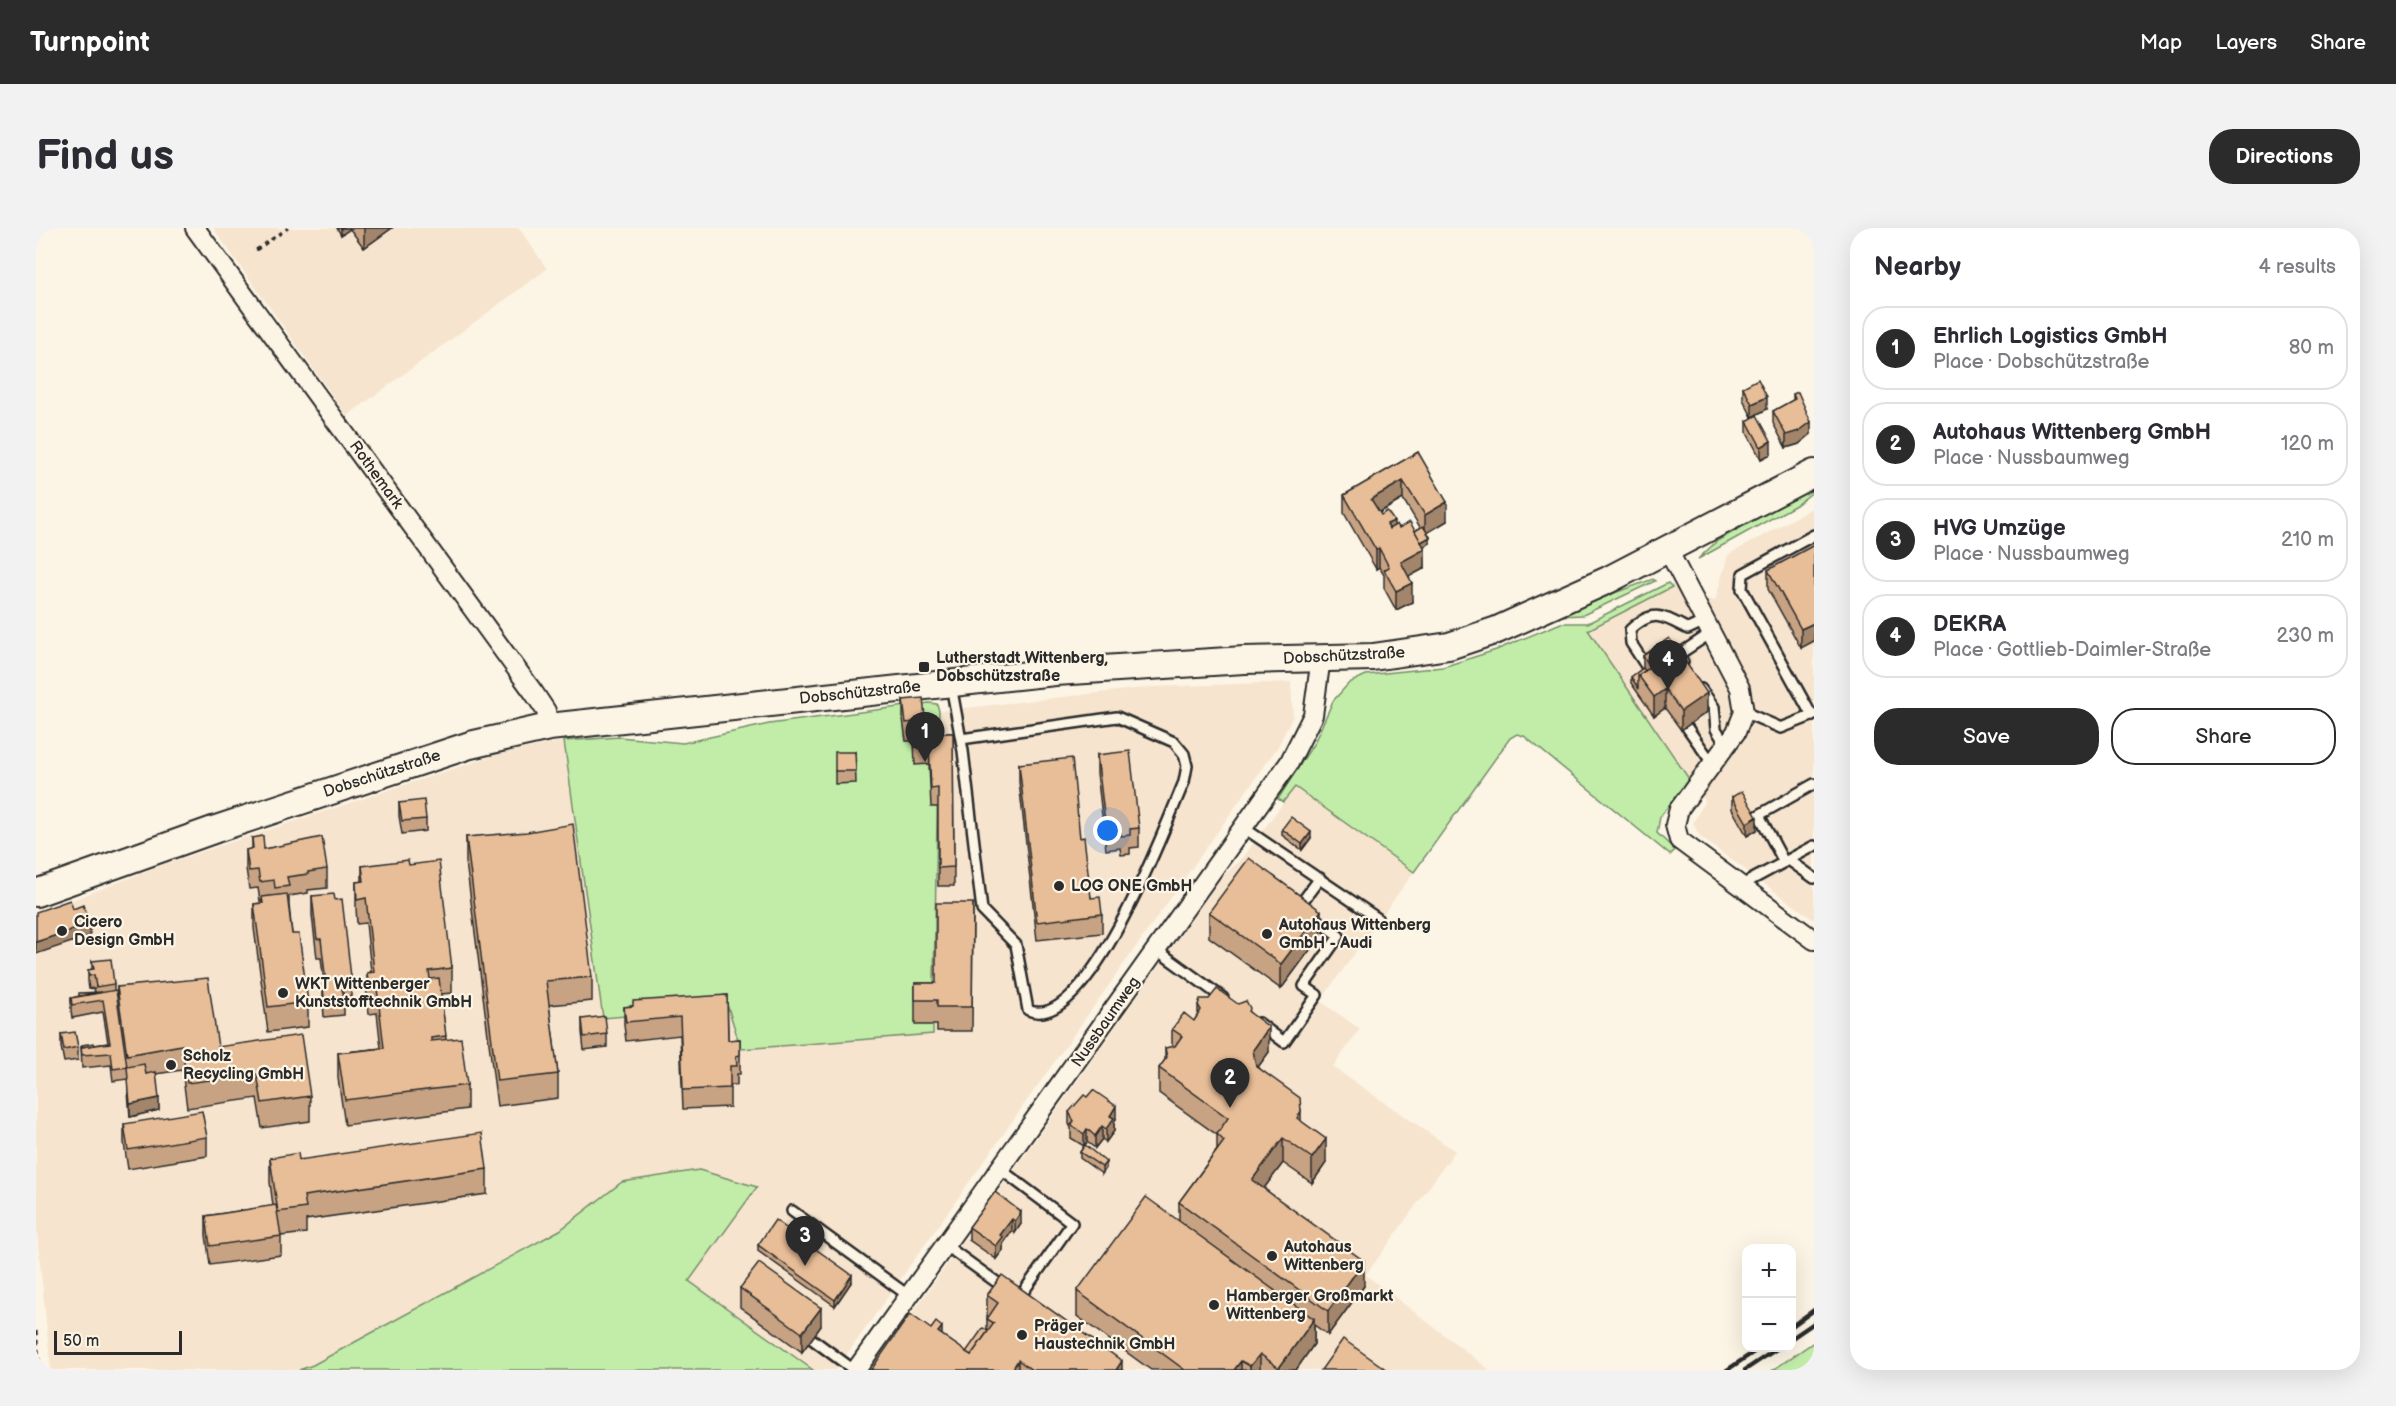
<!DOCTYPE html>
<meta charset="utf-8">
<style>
:root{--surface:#fff;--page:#f2f2f3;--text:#2b2b33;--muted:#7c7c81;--line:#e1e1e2;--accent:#2b2b2b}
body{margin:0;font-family:"Balsamiq Sans",sans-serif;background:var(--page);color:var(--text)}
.controls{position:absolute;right:18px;bottom:18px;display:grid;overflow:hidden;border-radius:12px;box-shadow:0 6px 24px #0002}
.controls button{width:54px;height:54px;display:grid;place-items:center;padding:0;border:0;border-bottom:2px solid var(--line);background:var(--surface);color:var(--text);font:30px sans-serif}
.scale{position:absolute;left:18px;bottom:15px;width:128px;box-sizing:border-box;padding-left:6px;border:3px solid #2b2b2b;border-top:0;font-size:16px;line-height:21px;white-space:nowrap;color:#2b2b2b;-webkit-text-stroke:4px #fcf5e5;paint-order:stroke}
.you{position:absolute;left:1072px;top:603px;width:21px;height:21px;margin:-15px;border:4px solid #fff;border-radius:50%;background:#1a73e8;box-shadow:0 0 0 9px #1a73e833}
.badge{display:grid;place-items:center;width:39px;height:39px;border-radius:50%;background:var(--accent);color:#fff;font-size:20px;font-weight:700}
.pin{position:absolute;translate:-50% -50px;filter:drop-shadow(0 2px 3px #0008)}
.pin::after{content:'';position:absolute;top:32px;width:21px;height:18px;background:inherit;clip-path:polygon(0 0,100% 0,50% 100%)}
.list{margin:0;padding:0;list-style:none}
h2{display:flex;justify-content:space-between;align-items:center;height:78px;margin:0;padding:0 24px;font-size:26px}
h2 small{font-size:20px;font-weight:400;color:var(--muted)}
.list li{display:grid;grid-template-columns:39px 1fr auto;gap:18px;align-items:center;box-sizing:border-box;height:84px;margin:0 12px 12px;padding:0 12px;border:2px solid var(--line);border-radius:24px}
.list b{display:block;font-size:22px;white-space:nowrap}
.list p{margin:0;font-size:20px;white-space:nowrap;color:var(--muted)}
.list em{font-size:20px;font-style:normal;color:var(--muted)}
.actions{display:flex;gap:12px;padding:18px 24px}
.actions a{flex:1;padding:14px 0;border:2px solid var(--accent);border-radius:24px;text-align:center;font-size:21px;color:var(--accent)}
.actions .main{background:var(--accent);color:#fff}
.map{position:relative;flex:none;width:1778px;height:1142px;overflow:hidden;border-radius:24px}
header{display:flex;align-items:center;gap:36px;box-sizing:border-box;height:84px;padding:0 30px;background:var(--accent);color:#fff}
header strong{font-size:28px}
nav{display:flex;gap:33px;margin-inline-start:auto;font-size:21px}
.intro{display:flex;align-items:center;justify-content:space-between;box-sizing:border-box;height:144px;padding:0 36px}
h1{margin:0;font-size:42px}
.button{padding:15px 27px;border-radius:24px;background:var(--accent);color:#fff;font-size:21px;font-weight:700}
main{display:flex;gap:36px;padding:0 36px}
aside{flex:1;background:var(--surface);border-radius:24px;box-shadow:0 6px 24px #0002}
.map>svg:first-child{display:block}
.built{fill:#f6e4ce}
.green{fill:#c2eda9;stroke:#768c6a;stroke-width:1.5}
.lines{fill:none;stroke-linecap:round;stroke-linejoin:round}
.lane-casing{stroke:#2b2b2b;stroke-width:14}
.street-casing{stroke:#2b2b2b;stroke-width:22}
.secondary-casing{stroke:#2b2b2b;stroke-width:30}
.path{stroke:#2b2b2b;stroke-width:3;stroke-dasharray:4.5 4.5;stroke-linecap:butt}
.lane{stroke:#fcf5e5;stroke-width:9}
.street{stroke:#fcf5e5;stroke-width:18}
.secondary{stroke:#fcf5e5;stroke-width:26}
.rail{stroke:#2b2b2b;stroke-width:4.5}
.wall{fill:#c8a383;stroke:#2b2b2b;stroke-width:1.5;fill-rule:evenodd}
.shaded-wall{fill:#a2856a;stroke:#2b2b2b;stroke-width:1.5}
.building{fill:#e8be98;stroke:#2b2b2b;stroke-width:1.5}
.poi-dot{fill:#2b2b2b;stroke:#fcf5e5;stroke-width:2}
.labels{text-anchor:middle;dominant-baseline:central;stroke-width:4.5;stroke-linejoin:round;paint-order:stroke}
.street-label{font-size:16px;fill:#2b2b2b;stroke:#fcf5e5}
.poi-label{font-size:16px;font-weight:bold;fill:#2b2b2b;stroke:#fcf5e5;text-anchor:start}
</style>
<header>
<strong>Turnpoint</strong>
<nav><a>Map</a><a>Layers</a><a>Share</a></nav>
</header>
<div class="intro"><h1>Find us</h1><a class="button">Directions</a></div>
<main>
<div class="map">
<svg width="1778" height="1142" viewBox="0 0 1778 1142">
<rect width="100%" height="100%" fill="#fcf5e5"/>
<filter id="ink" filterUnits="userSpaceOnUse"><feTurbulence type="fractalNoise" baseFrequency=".0167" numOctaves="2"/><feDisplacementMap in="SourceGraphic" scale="12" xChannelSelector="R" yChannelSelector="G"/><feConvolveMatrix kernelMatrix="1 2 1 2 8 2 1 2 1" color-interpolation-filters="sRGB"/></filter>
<g filter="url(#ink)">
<g class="built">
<path d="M177,0h306l28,41 -200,147z"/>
<path d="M1778,279v413l-114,-83 -7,-14 12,-22 -117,-171 84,-43 43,14 13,-46z"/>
<path d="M1255,454l2,34 -16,32 -441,622h-23l-124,-89 68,-94 -135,-5 -62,48 -247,135 -14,5h-248l-15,-146v-310l132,-51 245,-81 86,-28 65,-13 39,277 125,-11 13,42 192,-15 6,-323 213,-24z"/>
<path d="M1259,559l119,85 -94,129 40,28 -27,38 122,84 -89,124 124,95h-618l352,-496 16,-13z"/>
</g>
<g class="green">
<path d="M1778,258v5l-18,14 -98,54 19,-18z"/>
<path d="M1617,351l2,2 -72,34 -24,1v-3z"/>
<path d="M1632,355l4,4 -84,43 101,149 -29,38 -3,16 18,17 -5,5 -146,-119 -7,-2 -7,4 -96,134 -119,-85 -12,15 -5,-3 36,-56 19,-42 16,-18 17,-8 77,-8 53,-17 65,-27h27z"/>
<path d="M893,475l8,1 2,7 -6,323 -192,15 -13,-42 -125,11 -39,-277 55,-4 64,6 86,-19z"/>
<path d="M663,942l58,17 -68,94 124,89h-514l14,-5 247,-135 62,-48z"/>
<path d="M1778,1114v28h-41z"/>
</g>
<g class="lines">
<defs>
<g id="lane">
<path d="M1647,434l-5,-7 33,-22"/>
<path d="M1612,441l-17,-26 -1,-13c23,-22 33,-14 58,-1l17,-8"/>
<path d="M915,457l12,66 19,159 34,35 12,65c59,27 139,-188 156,-228l3,-16 -3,-12 -10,-12 -57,-25 -156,22"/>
<path d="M1665,461l13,18 2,22 10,16"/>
<path d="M1708,484l37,16 33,-13"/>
<path d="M1776,488l-70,-127 1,-15 71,-39"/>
<path d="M1650,498l26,37"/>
<path d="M1208,600l133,90"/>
<path d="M1753,632l25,18"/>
<path d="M1748,634l-25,-47 55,-31"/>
<path d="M1704,658l74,-40"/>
<path d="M1263,678l21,-28"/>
<path d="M1121,722l66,48"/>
<path d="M1223,795l25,19 33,-47 -13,-9 35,-50 -27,-20"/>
<path d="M964,941l72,54 -53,75"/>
<path d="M756,983l117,85"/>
<path d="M909,1017l61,44"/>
<path d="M776,1111l42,31"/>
</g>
<g id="street">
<path d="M159,0l339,465 12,18 3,16"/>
<path d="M1632,322l72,138 4,24 -8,20 -57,77 -4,16 4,15 135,100"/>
<path d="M820,1142l433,-607 24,-48 8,-57"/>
</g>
<path id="secondary" d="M0,665l180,-64 254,-84 79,-18 506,-55 189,-12 129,-3 76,-11 48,-16 111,-50 206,-107"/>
</defs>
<use href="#lane" class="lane-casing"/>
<use href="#street" class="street-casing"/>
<use href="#secondary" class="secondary-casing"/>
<g class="path">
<path d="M220,22l32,-22"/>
<path d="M0,1103l4,39"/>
</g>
<use href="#lane" class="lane"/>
<use href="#street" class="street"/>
<use href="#secondary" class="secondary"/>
<g class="rail">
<path d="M1756,1098l22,-16"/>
<path d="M1756,1110l22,-15"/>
<path d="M1691,1142l33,-22"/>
<path d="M1709,1142l33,-22"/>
</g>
</g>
<g class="wall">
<path d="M301,0h55l-28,20 -14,-19 -9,6z"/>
<path d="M1707,159l24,22 -15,8 -9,-18z"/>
<path d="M1757,166l18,40 -12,10 -13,4 -13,-25v-12l20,-11z"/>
<path d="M1711,193l24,33 -10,5 -14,-26z"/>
<path d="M1382,224l29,69 -20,12 3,10 -6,3 1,22 -17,9 4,25 -16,8 -12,-22v-13l-5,-8 -3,2 -32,-56v-18zM1367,271l17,28 -5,4 -21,-5 -15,-13z"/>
<path d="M1778,317l-13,103 -33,-59v-19z"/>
<path d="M1607,428l64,56 -26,18 -16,-22 -11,8 -23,-33v-6l12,-9z"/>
<path d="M867,472l27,40 2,-2v-18l6,13h15l1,153h-16v-79h-7l-2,-43 -14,1 -1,-24h-8l-3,-22z"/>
<path d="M819,524l1,31 -21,1v-13z"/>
<path d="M1061,527l42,73v19l-9,1v6l-9,1 -1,-7 -14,2 -9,-77z"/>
<path d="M983,536l61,74 11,60 11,16v19l-65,7 -18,-158z"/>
<path d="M1696,569l25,33 -10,6 -15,-27z"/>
<path d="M363,575l27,16v12l-24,3 -3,-18z"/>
<path d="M1246,601l29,9 -9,12 -20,-15z"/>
<path d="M430,609l126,140v24l-43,4 9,69v24l-61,8 -31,-244z"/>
<path d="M216,610l12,11 63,20v19l-19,2v3l-19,3v9l3,29 16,68v25l-40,5 -14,-104v-24l8,-1v-3l-2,1 -2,-13 -9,1 -3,-21v-18l6,-1z"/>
<path d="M373,637l43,103v25l-11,1 5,46 21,45v24l-122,16 -7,-47v-25l43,-5 -4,-35 -8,1 -2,-17v-24l4,-1 -5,-49 -9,1 -1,-17v-25h6v-16z"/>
<path d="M276,668l23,4 16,77v19l-7,1v18l-20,2 -1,-15v-19h1l-3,-25h-4l-5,-43z"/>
<path d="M937,675l-1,128h-35v-6h-22v-42h21z"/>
<path d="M1173,684l112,23 -40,54 -72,-52z"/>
<path d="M56,733l22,23v6l3,7v-10l101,60 92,49v25l-48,7 -5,-30 -70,10 -5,-38 -26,4 3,36 -29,7 -3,-38 -14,2 -2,-16 -29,3 -1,-21 27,-4 -5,-31 -31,6 -1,-8v-12l24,-6 -1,-4 -5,1 -1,-7v-12l4,-1z"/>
<path d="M691,767l1,45 12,-1v35h-3v11h-7v22l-47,2 -3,-74 -54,6 -2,-16v-18z"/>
<path d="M1162,777l52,8 19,39 -11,15 43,54 25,42 -14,20 -29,-20 -19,25 100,98 -36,49 -14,-10v19l-18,26h-145l-74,-54v-25l102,-71v-18l38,-52v-15l-58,-42v-25l6,-8v-12l7,-1v-18l22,-8 4,-7z"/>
<path d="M546,791l25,15v13l-23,3 -2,-18z"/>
<path d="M25,806l17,13v13l-14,2 -3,-15z"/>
<path d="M1033,884l47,7 -2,3v9l-8,11 -4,-3 -7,9 -8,-6 -2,3 21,23 -4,6 -22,-16v-6l4,-6 -13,-8v-10l-2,-4z"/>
<path d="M88,896l83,13v19l-79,13 -4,-26z"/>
<path d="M234,930l217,11v25l-181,26v13l-25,3v19l-71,10 -4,-30v-19l67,-10 -3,-24z"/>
<path d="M959,964l26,32 -6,9 -3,-2 -9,13v6l-7,9 -27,-19v-13z"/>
<path d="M722,1017l94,36 -17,25 -77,-55z"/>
<path d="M704,1060l81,38 -19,26 -62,-45z"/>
<path d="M951,1067l135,75h-251l60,-41 11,6 24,17 21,-21z"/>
</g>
<g class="shaded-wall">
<path d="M305,0h9v1l-9,6z"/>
<path d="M328,0h28l-28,20z"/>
<path d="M1731,169v12l-15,8v-13z"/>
<path d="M1775,194v12l-12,10 -13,4v-13z"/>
<path d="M1735,213v13l-10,5v-12z"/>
<path d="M1367,253v18l-32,18v-18z"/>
<path d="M1411,274v19l-22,13v-19z"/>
<path d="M1358,293v18l-7,-15z"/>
<path d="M1394,309v6l-14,8v-6z"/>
<path d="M1343,320v19l-3,2v-19z"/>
<path d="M1389,321v19l-24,13v-19z"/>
<path d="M1376,355v19l-16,8v-19z"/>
<path d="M1778,395v18l-13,7v-19z"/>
<path d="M1629,461v19l-11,8v-19z"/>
<path d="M1671,465v19l-26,18v-19z"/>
<path d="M1721,589v13l-10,6v-13z"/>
<path d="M1275,604v6l-9,12v-6z"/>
<path d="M1285,683v24l-40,54v-25z"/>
<path d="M54,696v12l-54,18v-12z"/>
<path d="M1233,799v25l-16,22v-24z"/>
<path d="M123,870v12l-29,7v-13z"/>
<path d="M1080,878v13l-2,3v9l-8,11v-13l4,-13z"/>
<path d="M1265,883v25l-4,-18z"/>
<path d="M1066,898v13l-7,9v-12z"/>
<path d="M1051,901v13l-3,4v-12z"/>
<path d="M1247,910v25l-31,41v-24z"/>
<path d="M1290,911v24l-14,20v-25z"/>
<path d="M1070,934v6l-4,6v-7z"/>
<path d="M985,984v12l-6,9v-12z"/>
<path d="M976,991v12l-9,13v6l-7,9v-13l4,-11z"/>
<path d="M1328,1033v25l-36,49v-24z"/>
<path d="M816,1047v6l-17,25v-6z"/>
<path d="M785,1080v18l-19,26v-19z"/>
<path d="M1278,1091v25l-18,26h-17v-2z"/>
<path d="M906,1099v24l-4,-19z"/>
<path d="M1224,1126v16h-10v-4z"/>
<path d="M982,1132v10h-6z"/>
<path d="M1086,1133v9h-6z"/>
<path d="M1205,1133v9h-7z"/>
</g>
<g class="building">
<path d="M1722,151l9,18 -15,7 -9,-17z"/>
<path d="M1762,164l13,30 -12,9 -13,4 -13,-24 22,-12 -2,-5z"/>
<path d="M1721,187l14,26 -10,6 -14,-26z"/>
<path d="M1382,224l29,50 -22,13 -22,-34 -32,18 10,16 6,-4 7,10 -7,3 2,5 8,-5 2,4 11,-6 15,27 -24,13 11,21 -16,8 -12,-21 5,-3 -10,-19 -3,2 -32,-55z"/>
<path d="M1387,298l7,11 -9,5 -6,-11z"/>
<path d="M1778,317v78l-13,6 -33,-59z"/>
<path d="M1633,410l38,55 -26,18 -16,-22 -11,8 -16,-22 13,-8 -8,-11z"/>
<path d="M1607,440l2,3 -7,4v13l-7,-11z"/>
<path d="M887,470l4,38 3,4 4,-4 -2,-16 6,-1v14h15l1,134 -16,1v-80l-7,1 -2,-43 -14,1 -1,-25 -8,1 -3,-23z"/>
<path d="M1094,523l9,77 -9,1v6l-9,1 -1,-7 -14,2 -9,-76z"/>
<path d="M799,524h20l1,19h-21z"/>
<path d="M1036,530l8,80 4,-1 7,61 9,-1 2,17 -65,8 -18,-158z"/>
<path d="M1706,563l15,26 -10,6 -15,-26z"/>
<path d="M388,572l2,19 -24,2 -3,-18z"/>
<path d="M1255,589l20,15 -9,12 -20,-15z"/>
<path d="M537,596l19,153 -46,4 12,93 -61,7 -31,-244 61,-5z"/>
<path d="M227,608l1,13 58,-12 5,32 -19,3v2l-21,3 2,9 -14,2 -1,-8 -14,2 -2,-12 -9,1 -3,-21 7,-2 -1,-10z"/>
<path d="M1213,630l72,53 -40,53 -72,-52z"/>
<path d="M372,632l1,5 30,-4 13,107 -23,3 1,8 9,-1 7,58 -15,2v3l30,-3 6,47 -122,15 -7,-47 46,-5 -7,-60 -8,1 -2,-16 7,-1 -8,-74 -9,2 -1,-18 8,-1 -2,-15z"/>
<path d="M251,666l5,40h7l9,68 -40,5 -14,-103 9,-1 -1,-6z"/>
<path d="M298,666l1,6 7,-1 9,78 -12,2 5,17 -20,3 -1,-16h3l-5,-44h-4l-5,-43z"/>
<path d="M34,672l3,9 10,-4 7,19 -54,18v-30z"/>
<path d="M900,675h37l-1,104h-35v-7h-22v-17h21z"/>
<path d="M75,731l3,25 -18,3 -2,-12 -5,1 -1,-6 6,-1 -2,-8z"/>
<path d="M172,750l10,69 83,-12 9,61 -48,7 -5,-29 -70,9 -5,-38 -55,10 -10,-68z"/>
<path d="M1181,761l21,15 8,-3 4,7 -1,4 20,15 -16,23 3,16 44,32 1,13 -4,7 29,21 -14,19 -29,-20 -31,42 112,81 -36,50 -149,-109 45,-61 -7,-7 11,-16 -69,-50 8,-11 -2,-9 10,-2 7,-10 -10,-7 12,-16 10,8 7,-11 -3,-5 2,-6h9z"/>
<path d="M80,762l11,77 -14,2 -2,-16 -29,2 -1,-8 29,-4 -7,-43 -31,5 -1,-7z"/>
<path d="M66,764l-23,4v-3z"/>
<path d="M691,767l1,45 12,-1v16l-4,1 1,10h-7v22l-47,2 -3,-73 -54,5 -2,-15 9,-1v-5z"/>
<path d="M569,788l2,18 -23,3 -2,-18z"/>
<path d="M39,804l3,15 -14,3 -3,-16z"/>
<path d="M58,815l1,2 -13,2v-2z"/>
<path d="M108,836l2,10 10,-2 3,26 -29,6 -3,-37z"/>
<path d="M1057,862l23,16 -6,10 4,2 -8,11 -4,-3 -7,10 -8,-7 -3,5 -13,-9 3,-4 -5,-9 15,-17 3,2z"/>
<path d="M166,883l5,26 -79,13 -4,-26z"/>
<path d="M446,905l5,36 -183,27 2,12 -28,4 -8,-54 28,-5 1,7z"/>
<path d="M1049,917l21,17 -4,5 -22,-15z"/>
<path d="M959,964l26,20 -6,9 -3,-2 -12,16 3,2 -7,9 -27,-19z"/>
<path d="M1110,969l168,122 -35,49 -19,-14 -10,12 -9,-5 -7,9h-49l-108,-79z"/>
<path d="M240,977l5,31 -71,10 -4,-30z"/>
<path d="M739,992l77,55 -17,25 -77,-55z"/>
<path d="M723,1035l62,45 -19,25 -62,-45z"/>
<path d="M966,1047l120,86 -6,9h-84l-14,-10 -6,10h-141l39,-56 21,15 5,-7 6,5 -4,5 33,23 23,-32 -7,-4 11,-16 -11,-8z"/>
<path d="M947,1100l5,3 -17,24 -5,-3z"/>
<path d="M1307,1111l44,31h-66z"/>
</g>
</g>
<g class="poi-dot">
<rect x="882" y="433" width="12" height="12" rx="3"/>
<circle cx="1023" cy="658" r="6"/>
<circle cx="26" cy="703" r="6"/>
<circle cx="1231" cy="706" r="6"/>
<circle cx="247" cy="765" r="6"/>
<circle cx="135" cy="837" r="6"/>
<circle cx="1236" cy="1028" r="6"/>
<circle cx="1178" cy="1077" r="6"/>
<circle cx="986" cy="1107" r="6"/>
</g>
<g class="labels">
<g class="street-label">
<text transform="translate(340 247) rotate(54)">Rothemark</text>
<text transform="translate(1308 428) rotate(-3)">Dobschützstraße</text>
<text transform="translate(824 465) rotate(-6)">Dobschützstraße</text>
<text transform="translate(346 546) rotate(-18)">Dobschützstraße</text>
<text transform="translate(1070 794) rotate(-55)">Nussbaumweg</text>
</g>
<g class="poi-label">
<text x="900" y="430">Lutherstadt Wittenberg,<tspan x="900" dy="18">Dobschützstraße</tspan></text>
<text x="1035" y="658">LOG ONE GmbH</text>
<text x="38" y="694">Cicero<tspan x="38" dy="18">Design GmbH</tspan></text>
<text x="1243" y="697">Autohaus Wittenberg<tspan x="1243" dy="18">GmbH - Audi</tspan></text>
<text x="259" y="756">WKT Wittenberger<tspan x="259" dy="18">Kunststofftechnik GmbH</tspan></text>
<text x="147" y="828">Scholz<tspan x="147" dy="18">Recycling GmbH</tspan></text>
<text x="1248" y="1019">Autohaus<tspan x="1248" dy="18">Wittenberg</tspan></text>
<text x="1190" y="1068">Hamberger Großmarkt<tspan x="1190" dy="18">Wittenberg</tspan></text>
<text x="998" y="1098">Präger<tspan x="998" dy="18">Haustechnik GmbH</tspan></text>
</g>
</g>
</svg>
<div class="controls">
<button>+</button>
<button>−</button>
</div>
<div class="scale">50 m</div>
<div class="you"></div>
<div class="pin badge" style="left:889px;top:534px">1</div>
<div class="pin badge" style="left:1194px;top:880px">2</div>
<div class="pin badge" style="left:769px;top:1038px">3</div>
<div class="pin badge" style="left:1632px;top:462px">4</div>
</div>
<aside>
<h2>Nearby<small>4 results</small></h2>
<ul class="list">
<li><span class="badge">1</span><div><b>Ehrlich Logistics GmbH</b><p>Place · Dobschützstraße</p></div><em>80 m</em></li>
<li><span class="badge">2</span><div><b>Autohaus Wittenberg GmbH</b><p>Place · Nussbaumweg</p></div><em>120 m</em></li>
<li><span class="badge">3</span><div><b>HVG Umzüge</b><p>Place · Nussbaumweg</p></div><em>210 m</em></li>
<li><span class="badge">4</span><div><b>DEKRA</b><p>Place · Gottlieb-Daimler-Straße</p></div><em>230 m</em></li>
</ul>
<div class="actions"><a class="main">Save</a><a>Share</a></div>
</aside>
</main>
